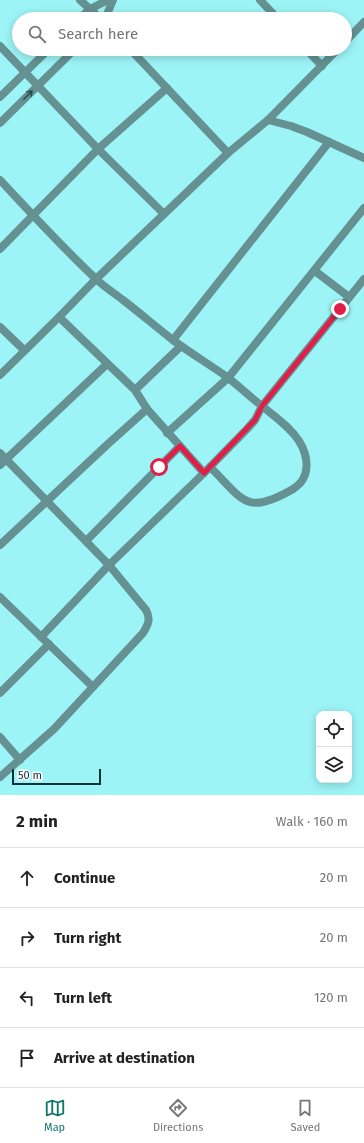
<!DOCTYPE html>
<meta charset="utf-8">
<style>
:root{--surface:#fff;--page:#f2f2f2;--text:#222;--muted:#767676;--line:#e0e0e0;--accent:#0f766e}
body{margin:0;font-family:"Fira Sans",sans-serif;background:var(--page);color:var(--text)}
.controls{position:absolute;right:12px;bottom:12px;display:grid;overflow:hidden;border-radius:8px;box-shadow:0 2px 10px #0003}
.controls button{width:36px;height:36px;display:grid;place-items:center;padding:0;border:0;border-bottom:1px solid var(--line);background:var(--surface);color:var(--text);font:20px sans-serif}
.scale{position:absolute;left:12px;bottom:10px;width:89px;box-sizing:border-box;padding-left:4px;border:2px solid #0c3233;border-top:0;font-size:11px;line-height:14px;white-space:nowrap;color:#0c3233;-webkit-text-stroke:3px #fff;paint-order:stroke}
.stop{position:absolute;width:12px;height:12px;margin:-9px;border:3px solid #e11d48;border-radius:50%;background:#fff}
.stop.end{background:#e11d48;border-color:#fff;box-shadow:0 1px 4px #0008}
.list{margin:0;padding:0;list-style:none}
h2{display:flex;justify-content:space-between;align-items:center;height:52px;margin:0;padding:0 16px;font-size:17px}
h2 small{font-size:13px;font-weight:400;color:var(--muted)}
.list li{display:grid;grid-template-columns:26px 1fr auto;gap:12px;align-items:center;box-sizing:border-box;height:60px;padding:0 16px;border-top:1px solid var(--line)}
.list b{display:block;font-size:15px;white-space:nowrap}
.list em{font-size:13px;font-style:normal;color:var(--muted)}
.icon{flex:none;width:22px;height:22px;fill:none;stroke:currentColor;stroke-width:2;stroke-linecap:round;stroke-linejoin:round}
.map{position:relative;flex:none;width:364px;height:795px;overflow:hidden}
.search{position:absolute;background:var(--surface);box-shadow:0 2px 10px #0003;left:12px;right:12px;top:12px;height:44px;display:flex;align-items:center;gap:10px;box-sizing:border-box;padding:0 14px;border-radius:22px;color:var(--muted);font-size:15px}
.sheet{height:292px;background:var(--surface)}
nav{display:flex;justify-content:space-around;align-items:center;box-sizing:border-box;height:56px;border-top:1px solid var(--line);background:var(--surface);font-size:11px;color:var(--muted)}
nav a{display:grid;justify-items:center;gap:2px}
nav .on{color:var(--accent)}
.map>svg:first-child{display:block}
.lines{fill:none;stroke-linecap:round;stroke-linejoin:round}
.minor{stroke:#659192;stroke-width:8}
.oneway{stroke:#274e50}
.route{stroke:#e11d48;stroke-width:5}
</style>
<div class="map">
<svg width="364" height="795" viewBox="0 0 364 795">
<rect width="100%" height="100%" fill="#9df4f6"/>
<g class="lines">
<g class="minor">
<path d="M80,0l21,19"/>
<path d="M260,0l18,19"/>
<path d="M79,19l11,-10 18,-9"/>
<path d="M105,19l8,-19"/>
<path d="M345,42l19,-20"/>
<path d="M0,46l98,103 66,65"/>
<path d="M306,49l16,17"/>
<path d="M0,97l49,-48"/>
<path d="M268,120l23,6 16,6 57,26"/>
<path d="M0,123l75,-74"/>
<path d="M228,153l40,-33 70,-71"/>
<path d="M0,180c31,33 62,67 95,98 8,8 19,15 28,22 17,13 33,27 50,40 17,13 36,24 54,37 12,9 23,20 35,29 13,11 28,21 37,35 10,16 12,37 -6,48 -48,28 -50,10 -83,-22"/>
<path d="M0,249l98,-100 69,-61"/>
<path d="M315,271l34,26"/>
<path d="M59,317l76,73 12,19 57,64"/>
<path d="M0,327l24,23"/>
<path d="M173,340l156,-198"/>
<path d="M0,375l59,-58 37,-38 132,-126 -98,-104"/>
<path d="M135,390l46,-44"/>
<path d="M167,433l61,-55 136,-170"/>
<path d="M0,453l109,112 37,45c5,9 2,15 -3,23l-89,96 -54,48"/>
<path d="M0,465l107,-101"/>
<path d="M86,541l94,-95"/>
<path d="M0,545l109,-102 38,-34"/>
<path d="M0,597l93,90"/>
<path d="M41,637l68,-72 95,-92 43,-44 8,-9 7,-14 102,-127"/>
<path d="M0,693l49,-49"/>
<path d="M0,737l20,23"/>
</g>
</g>
<defs><path id="oneway-shaft" d="M-6 0H5M1.5-3L5.5 0L1.5 3" fill="none" stroke-width="1.6" stroke-linecap="round" stroke-linejoin="round"/></defs>
<use class="oneway" href="#oneway-shaft" transform="translate(28 95) rotate(-45)"/>
<g class="lines">
<path class="route" d="M159,467l21,-21 24,27 51,-53 7,-14 78,-97"/>
</g>
</svg>
<div class="controls">
<button><svg class="icon" aria-label="locate" viewBox="0 0 24 24"><circle cx="12" cy="12" r="6"/><path d="M12 2v4M12 18v4M2 12h4M18 12h4"/></svg></button>
<button><svg class="icon" aria-label="layers" viewBox="0 0 24 24"><path d="M12 4l9 5-9 5-9-5zM3 14l9 5 9-5"/></svg></button>
</div>
<div class="scale">50 m</div>
<div class="stop" style="left:159px;top:467px"></div>
<div class="stop end" style="left:340px;top:309px"></div>
<div class="search"><svg class="icon" aria-label="search" viewBox="0 0 24 24"><circle cx="10" cy="10" r="6"/><path d="M15 15l6 6"/></svg>Search here</div>
</div>
<section class="sheet">
<h2>2 min<small>Walk · 160 m</small></h2>
<ul class="list">
<li><svg class="icon" aria-label="ahead" viewBox="0 0 24 24"><path d="M12 20V5M6 11l6-6 6 6"/></svg><div><b>Continue</b></div><em>20 m</em></li>
<li><svg class="icon" aria-label="right" viewBox="0 0 24 24"><path d="M7 20v-9h11M14 6l5 5-5 5"/></svg><div><b>Turn right</b></div><em>20 m</em></li>
<li><svg class="icon" aria-label="left" viewBox="0 0 24 24"><path d="M17 20v-9H6M10 6l-5 5 5 5"/></svg><div><b>Turn left</b></div><em>120 m</em></li>
<li><svg class="icon" aria-label="arrive" viewBox="0 0 24 24"><path d="M6 21V4h12l-3 4 3 4H6"/></svg><div><b>Arrive at destination</b></div></li>
</ul>
</section>
<nav>
<a class="on"><svg class="icon" aria-label="map" viewBox="0 0 24 24"><path d="M3 6l6-2 6 2 6-2v14l-6 2-6-2-6 2zM9 4v14M15 6v14"/></svg>Map</a>
<a><svg class="icon" aria-label="directions" viewBox="0 0 24 24"><path d="M12 3l9 9-9 9-9-9zM9 14v-3h6M13 9l2 2-2 2"/></svg>Directions</a>
<a><svg class="icon" aria-label="saved" viewBox="0 0 24 24"><path d="M7 4h10v16l-5-4-5 4z"/></svg>Saved</a>
</nav>
